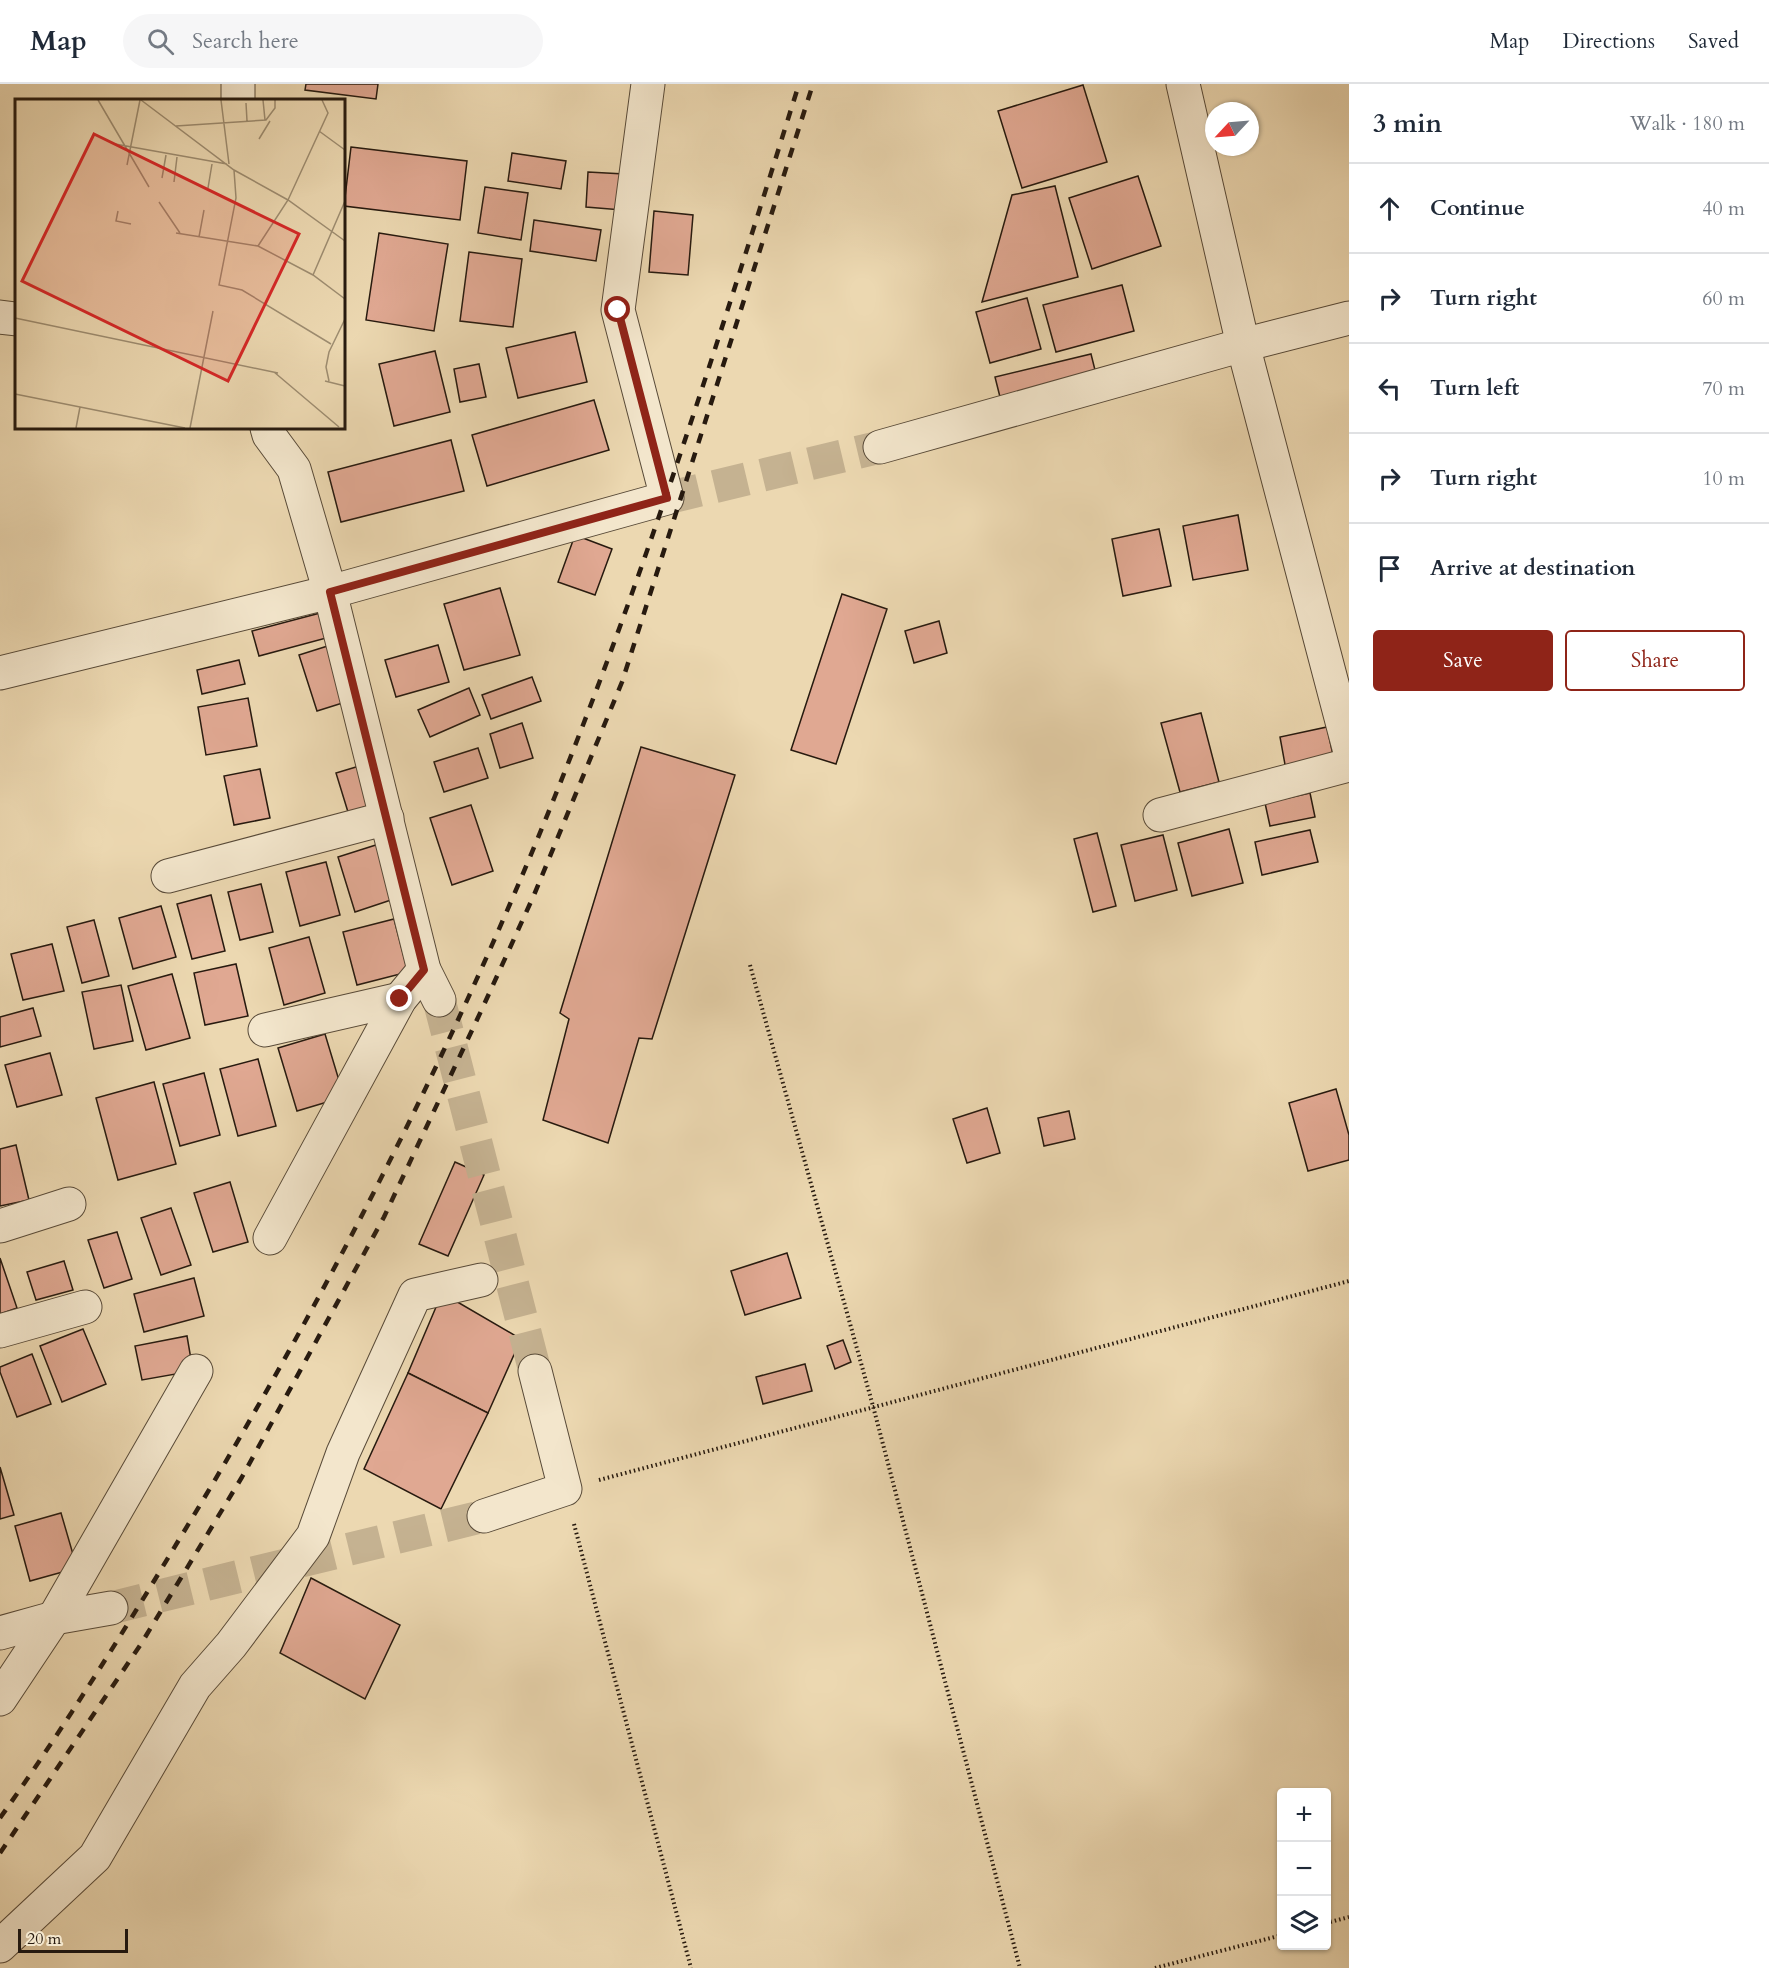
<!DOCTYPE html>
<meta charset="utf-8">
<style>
:root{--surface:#fff;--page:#f6f6f7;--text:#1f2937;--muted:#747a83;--line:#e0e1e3;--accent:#8f2418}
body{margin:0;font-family:Cardo,serif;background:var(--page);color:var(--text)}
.controls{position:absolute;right:18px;bottom:18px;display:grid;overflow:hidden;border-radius:6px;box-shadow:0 2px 4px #0004}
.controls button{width:54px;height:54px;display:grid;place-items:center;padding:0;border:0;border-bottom:2px solid var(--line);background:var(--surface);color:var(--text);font:30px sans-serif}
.compass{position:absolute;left:1205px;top:18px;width:54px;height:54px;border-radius:50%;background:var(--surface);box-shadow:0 2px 4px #0004;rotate:244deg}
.scale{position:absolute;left:18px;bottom:15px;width:110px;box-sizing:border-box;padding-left:6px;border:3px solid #271a0f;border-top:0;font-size:16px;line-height:21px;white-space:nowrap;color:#271a0f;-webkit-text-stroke:4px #f3e6cc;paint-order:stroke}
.stop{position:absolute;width:18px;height:18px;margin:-14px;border:4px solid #8f2418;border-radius:50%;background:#fff}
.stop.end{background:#8f2418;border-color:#fff;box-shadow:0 2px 6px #0008}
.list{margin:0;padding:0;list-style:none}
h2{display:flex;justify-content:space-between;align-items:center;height:78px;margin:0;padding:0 24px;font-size:26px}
h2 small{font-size:20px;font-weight:400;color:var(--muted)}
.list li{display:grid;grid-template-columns:39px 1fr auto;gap:18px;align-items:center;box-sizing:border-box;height:90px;padding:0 24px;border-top:2px solid var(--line)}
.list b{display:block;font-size:22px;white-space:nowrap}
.list em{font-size:20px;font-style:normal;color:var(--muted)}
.actions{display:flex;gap:12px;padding:18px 24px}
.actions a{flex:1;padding:14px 0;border:2px solid var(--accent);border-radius:6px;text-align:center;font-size:21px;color:var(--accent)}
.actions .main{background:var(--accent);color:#fff}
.icon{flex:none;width:33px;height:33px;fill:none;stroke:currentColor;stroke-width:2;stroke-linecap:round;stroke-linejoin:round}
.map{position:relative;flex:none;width:1349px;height:1884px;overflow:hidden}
header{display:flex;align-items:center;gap:36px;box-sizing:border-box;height:84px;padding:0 30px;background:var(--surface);border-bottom:2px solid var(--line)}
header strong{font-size:28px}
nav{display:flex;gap:33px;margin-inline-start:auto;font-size:21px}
.search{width:420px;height:54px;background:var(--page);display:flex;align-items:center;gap:15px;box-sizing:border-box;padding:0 21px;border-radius:33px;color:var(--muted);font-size:22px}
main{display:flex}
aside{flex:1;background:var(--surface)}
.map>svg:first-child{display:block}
.building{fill:#e0a892;stroke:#271a0f;stroke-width:1.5}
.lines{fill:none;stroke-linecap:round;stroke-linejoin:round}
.minor-tunnel{stroke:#c5b291;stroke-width:33;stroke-dasharray:33 16;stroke-linecap:butt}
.minor-casing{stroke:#584a38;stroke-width:35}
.path{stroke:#271a0f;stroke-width:4;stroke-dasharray:1.5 3;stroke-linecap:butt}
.minor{stroke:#f3e6cc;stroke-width:33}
.rail{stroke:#271a0f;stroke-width:4.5;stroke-dasharray:10 10;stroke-linecap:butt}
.route{stroke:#8f2418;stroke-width:8}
.inset-road{fill:none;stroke:#9d8c70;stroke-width:1.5}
.view{fill:#d62828;fill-opacity:0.15;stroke:#d62828;stroke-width:3}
.inset-edge{fill:none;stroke:#271a0f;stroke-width:3}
</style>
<header>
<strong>Map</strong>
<div class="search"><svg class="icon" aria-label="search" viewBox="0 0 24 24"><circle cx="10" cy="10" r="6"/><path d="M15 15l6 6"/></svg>Search here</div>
<nav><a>Map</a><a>Directions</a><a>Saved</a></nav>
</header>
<main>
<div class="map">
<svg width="1349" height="1884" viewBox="0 0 1349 1884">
<rect width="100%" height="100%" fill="#ecd8b1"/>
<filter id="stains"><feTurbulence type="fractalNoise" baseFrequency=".00333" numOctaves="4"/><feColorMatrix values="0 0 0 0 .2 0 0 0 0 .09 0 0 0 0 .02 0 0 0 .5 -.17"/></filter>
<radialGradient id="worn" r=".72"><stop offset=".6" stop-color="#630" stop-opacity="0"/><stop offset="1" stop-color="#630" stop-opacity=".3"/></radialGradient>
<g class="building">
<path d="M306,0h72l-2,15 -71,-9z"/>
<path d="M1083,1l24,77 -85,26 -24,-77z"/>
<path d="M351,63l116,14 -7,59 -116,-14z"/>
<path d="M512,69l54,8 -5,28 -53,-8z"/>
<path d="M588,88l36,2 -2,36 -36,-3z"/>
<path d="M1138,92l23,70 -69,23 -23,-71z"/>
<path d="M1055,102l23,91 -96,25 30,-107z"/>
<path d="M485,103l43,6 -7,47 -43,-7z"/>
<path d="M654,127l39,4 -5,60 -39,-3z"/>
<path d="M534,136l67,10 -5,31 -66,-10z"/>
<path d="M379,149l69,11 -14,87 -68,-11z"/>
<path d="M469,168l53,7 -9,68 -53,-6z"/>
<path d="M1122,201l12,46 -78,21 -13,-47z"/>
<path d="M1027,214l14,51 -51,14 -14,-51z"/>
<path d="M575,248l12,50 -69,16 -12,-50z"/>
<path d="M435,267l15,61 -56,14 -15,-62z"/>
<path d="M1091,270l6,24 -96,23 -6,-24z"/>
<path d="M479,280l7,33 -26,5 -6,-33z"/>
<path d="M594,316l15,50 -122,36 -15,-51z"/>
<path d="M451,356l13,51 -123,31 -13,-50z"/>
<path d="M1238,431l10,55 -55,10 -10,-54z"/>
<path d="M1159,445l12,57 -48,10 -11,-57z"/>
<path d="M575,451l37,14 -17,46 -37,-13z"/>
<path d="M500,504l20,67 -56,15 -20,-66z"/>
<path d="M842,510l45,15 -51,155 -45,-14z"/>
<path d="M324,528l6,25 -71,19 -7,-25z"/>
<path d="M939,537l8,32 -33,10 -9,-32z"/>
<path d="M334,560l18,56 -35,11 -18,-56z"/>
<path d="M438,561l11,37 -53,15 -11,-37z"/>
<path d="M239,576l6,24 -43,10 -5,-24z"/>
<path d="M532,593l9,24 -50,18 -9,-24z"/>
<path d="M469,604l11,27 -50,22 -12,-27z"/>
<path d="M248,614l9,48 -51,9 -8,-48z"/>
<path d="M1201,629l18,69 -39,10 -19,-69z"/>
<path d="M522,639l11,35 -33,10 -10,-34z"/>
<path d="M1327,643l7,33 -48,10 -6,-33z"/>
<path d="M641,663l94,28 -83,264 -13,-1 -31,105 -65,-23 26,-101 -9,-6z"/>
<path d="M478,664l10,30 -44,14 -10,-30z"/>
<path d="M366,680l12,39 -30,9 -12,-39z"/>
<path d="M260,685l10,49 -36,7 -10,-49z"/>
<path d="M1310,709l5,24 -45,9 -5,-23z"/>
<path d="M471,721l22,66 -41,14 -22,-67z"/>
<path d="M1229,745l14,54 -51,13 -14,-53z"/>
<path d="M1310,746l8,32 -56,13 -7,-33z"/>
<path d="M1097,749l19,73 -23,6 -19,-73z"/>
<path d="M1163,751l14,55 -42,11 -14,-56z"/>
<path d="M379,760l18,54 -42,14 -17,-55z"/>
<path d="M326,778l14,53 -40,11 -14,-54z"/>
<path d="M261,800l12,48 -33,8 -12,-48z"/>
<path d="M211,811l14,56 -33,8 -15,-55z"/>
<path d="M161,822l15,51 -43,12 -14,-51z"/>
<path d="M394,835l14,53 -51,13 -14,-53z"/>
<path d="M94,836l15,56 -27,7 -15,-56z"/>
<path d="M309,853l16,56 -41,12 -15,-57z"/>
<path d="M52,860l12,47 -41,9 -12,-46z"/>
<path d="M236,880l12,52 -43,9 -11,-52z"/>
<path d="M172,890l18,64 -44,12 -18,-64z"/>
<path d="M121,901l12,56 -39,8 -12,-57z"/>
<path d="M33,924l8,28 -41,11v-30z"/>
<path d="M325,950l19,63 -47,14 -19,-63z"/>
<path d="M50,969l12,42 -45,12 -12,-42z"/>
<path d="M258,975l18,67 -38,10 -18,-67z"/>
<path d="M204,989l16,62 -40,11 -17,-62z"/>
<path d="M154,998l22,82 -58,16 -22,-82z"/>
<path d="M1336,1005l13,46v25l-41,11 -19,-68z"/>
<path d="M987,1024l13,45 -33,10 -14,-44z"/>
<path d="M1069,1027l6,28 -31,7 -6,-28z"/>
<path d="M16,1061l13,55 -29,6v-57z"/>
<path d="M455,1078l29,13 -36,81 -29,-12z"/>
<path d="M230,1098l18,60 -35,10 -19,-59z"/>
<path d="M171,1124l20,57 -30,10 -20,-57z"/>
<path d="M117,1148l15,47 -28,9 -16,-48z"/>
<path d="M787,1169l14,45 -56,17 -14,-44z"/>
<path d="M0,1174l17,50 -17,6z"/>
<path d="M64,1177l9,29 -37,10 -9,-28z"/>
<path d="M194,1194l10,38 -60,16 -10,-38z"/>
<path d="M442,1209l79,46 -33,74 -80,-40z"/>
<path d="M83,1245l23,55 -44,18 -22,-56z"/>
<path d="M187,1252l6,35 -51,9 -7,-34z"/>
<path d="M843,1256l8,22 -16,7 -8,-23z"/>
<path d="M32,1270l19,50 -34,13 -17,-45v-5z"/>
<path d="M805,1280l7,27 -49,13 -7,-27z"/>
<path d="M408,1289l80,40 -47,96 -77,-40z"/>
<path d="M0,1383l14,48 -14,4z"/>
<path d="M61,1429l16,55 -47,13 -15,-55z"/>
<path d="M311,1494l89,47 -35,74 -85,-46z"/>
</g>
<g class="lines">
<g class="minor-tunnel">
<path d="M667,414l213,-51"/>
<path d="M439,916l96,371"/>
<path d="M111,1524l373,-92"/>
</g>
<defs>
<g id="minor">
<path d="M1183,0l60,261 106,403"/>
<path d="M238,16v-16"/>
<path d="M0,233l16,2"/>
<path d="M267,344l2,7 25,34 36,123 94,378 15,30"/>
<path d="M880,363l363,-102 106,-27"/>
<path d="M0,589l330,-81 337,-94 -49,-188 30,-226"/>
<path d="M1160,731l189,-50"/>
<path d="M168,792l219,-58"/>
<path d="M265,946l135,-31"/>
<path d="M0,1142l69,-22"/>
<path d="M270,1154l130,-239 24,-29"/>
<path d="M0,1247l85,-24"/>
<path d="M484,1432l81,-27 -30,-118"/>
<path d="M0,1549l54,-15 57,-10"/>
<path d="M0,1615l54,-81 142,-247"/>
<path d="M0,1862l95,-89 100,-171 36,-41 82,-109 30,-83 72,-158 66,-15"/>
</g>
</defs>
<use href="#minor" class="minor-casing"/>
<g class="path">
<path d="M750,881l123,441 147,562"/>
<path d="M599,1396l750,-199"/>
<path d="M574,1440l117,444"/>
<path d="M1326,1839l23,-6"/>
<path d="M1155,1884l127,-33"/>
</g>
<use href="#minor" class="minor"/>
<g class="rail">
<path d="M0,1734c63,-89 121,-182 177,-275 147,-241 277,-494 382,-757 92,-229 166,-466 240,-702"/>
<path d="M0,1769l141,-209 101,-167 142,-260 98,-208 52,-114 88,-213 191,-598"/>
</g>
</g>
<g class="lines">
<path class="route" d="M400,915l24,-29 -94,-378 337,-94 -49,-188"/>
</g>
<g transform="translate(15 15)">
<rect width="330" height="330" fill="#ecd8b1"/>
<path class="inset-road" d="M83,1l51,87M126,1l93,70 54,30 57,41M206,1l8,64M248,1l2,20M231,4l1,18M161,27l90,-6 9,-12v-8M304,32l26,19M244,40l11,-18M100,45l112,20M112,66l13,-65M219,71l2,28 -17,87 23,5 89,54M147,79l4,-23M159,83l3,-25M193,89l4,-24M144,103l21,31M103,112l-2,10 15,3M161,134l82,13 55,29 32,24M184,138l5,-27M243,147l30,-46 40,-87 -6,-13M298,176l32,-74M0,219l263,55M259,273l65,55M310,282l20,5M314,282l-3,-14 3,-15 16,-33M0,295l170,34M61,329l4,-21M175,329l23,-117"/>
<path class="view" d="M79,35l205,100 -71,147 -206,-100z"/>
<rect width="330" height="330" class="inset-edge"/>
</g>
<rect width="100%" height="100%" filter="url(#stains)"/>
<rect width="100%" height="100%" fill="url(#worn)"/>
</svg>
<div class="controls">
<button>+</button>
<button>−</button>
<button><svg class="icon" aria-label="layers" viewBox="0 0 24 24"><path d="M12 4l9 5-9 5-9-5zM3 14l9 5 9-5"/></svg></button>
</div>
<svg class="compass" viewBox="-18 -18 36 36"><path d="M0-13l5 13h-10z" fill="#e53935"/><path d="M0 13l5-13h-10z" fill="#747a83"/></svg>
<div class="scale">20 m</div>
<div class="stop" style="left:618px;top:226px"></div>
<div class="stop end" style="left:400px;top:915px"></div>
</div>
<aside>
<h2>3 min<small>Walk · 180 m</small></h2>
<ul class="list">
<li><svg class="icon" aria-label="ahead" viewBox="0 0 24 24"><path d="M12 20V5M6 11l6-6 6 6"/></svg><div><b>Continue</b></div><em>40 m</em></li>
<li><svg class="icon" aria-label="right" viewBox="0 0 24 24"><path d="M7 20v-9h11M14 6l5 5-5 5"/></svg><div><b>Turn right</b></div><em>60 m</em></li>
<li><svg class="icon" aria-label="left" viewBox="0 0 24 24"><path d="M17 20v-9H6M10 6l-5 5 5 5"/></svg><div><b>Turn left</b></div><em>70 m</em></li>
<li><svg class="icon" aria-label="right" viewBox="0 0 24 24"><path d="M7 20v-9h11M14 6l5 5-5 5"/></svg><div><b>Turn right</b></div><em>10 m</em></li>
<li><svg class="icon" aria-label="arrive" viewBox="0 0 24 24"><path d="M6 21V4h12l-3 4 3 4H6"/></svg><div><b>Arrive at destination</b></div></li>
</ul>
<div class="actions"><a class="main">Save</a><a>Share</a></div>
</aside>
</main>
